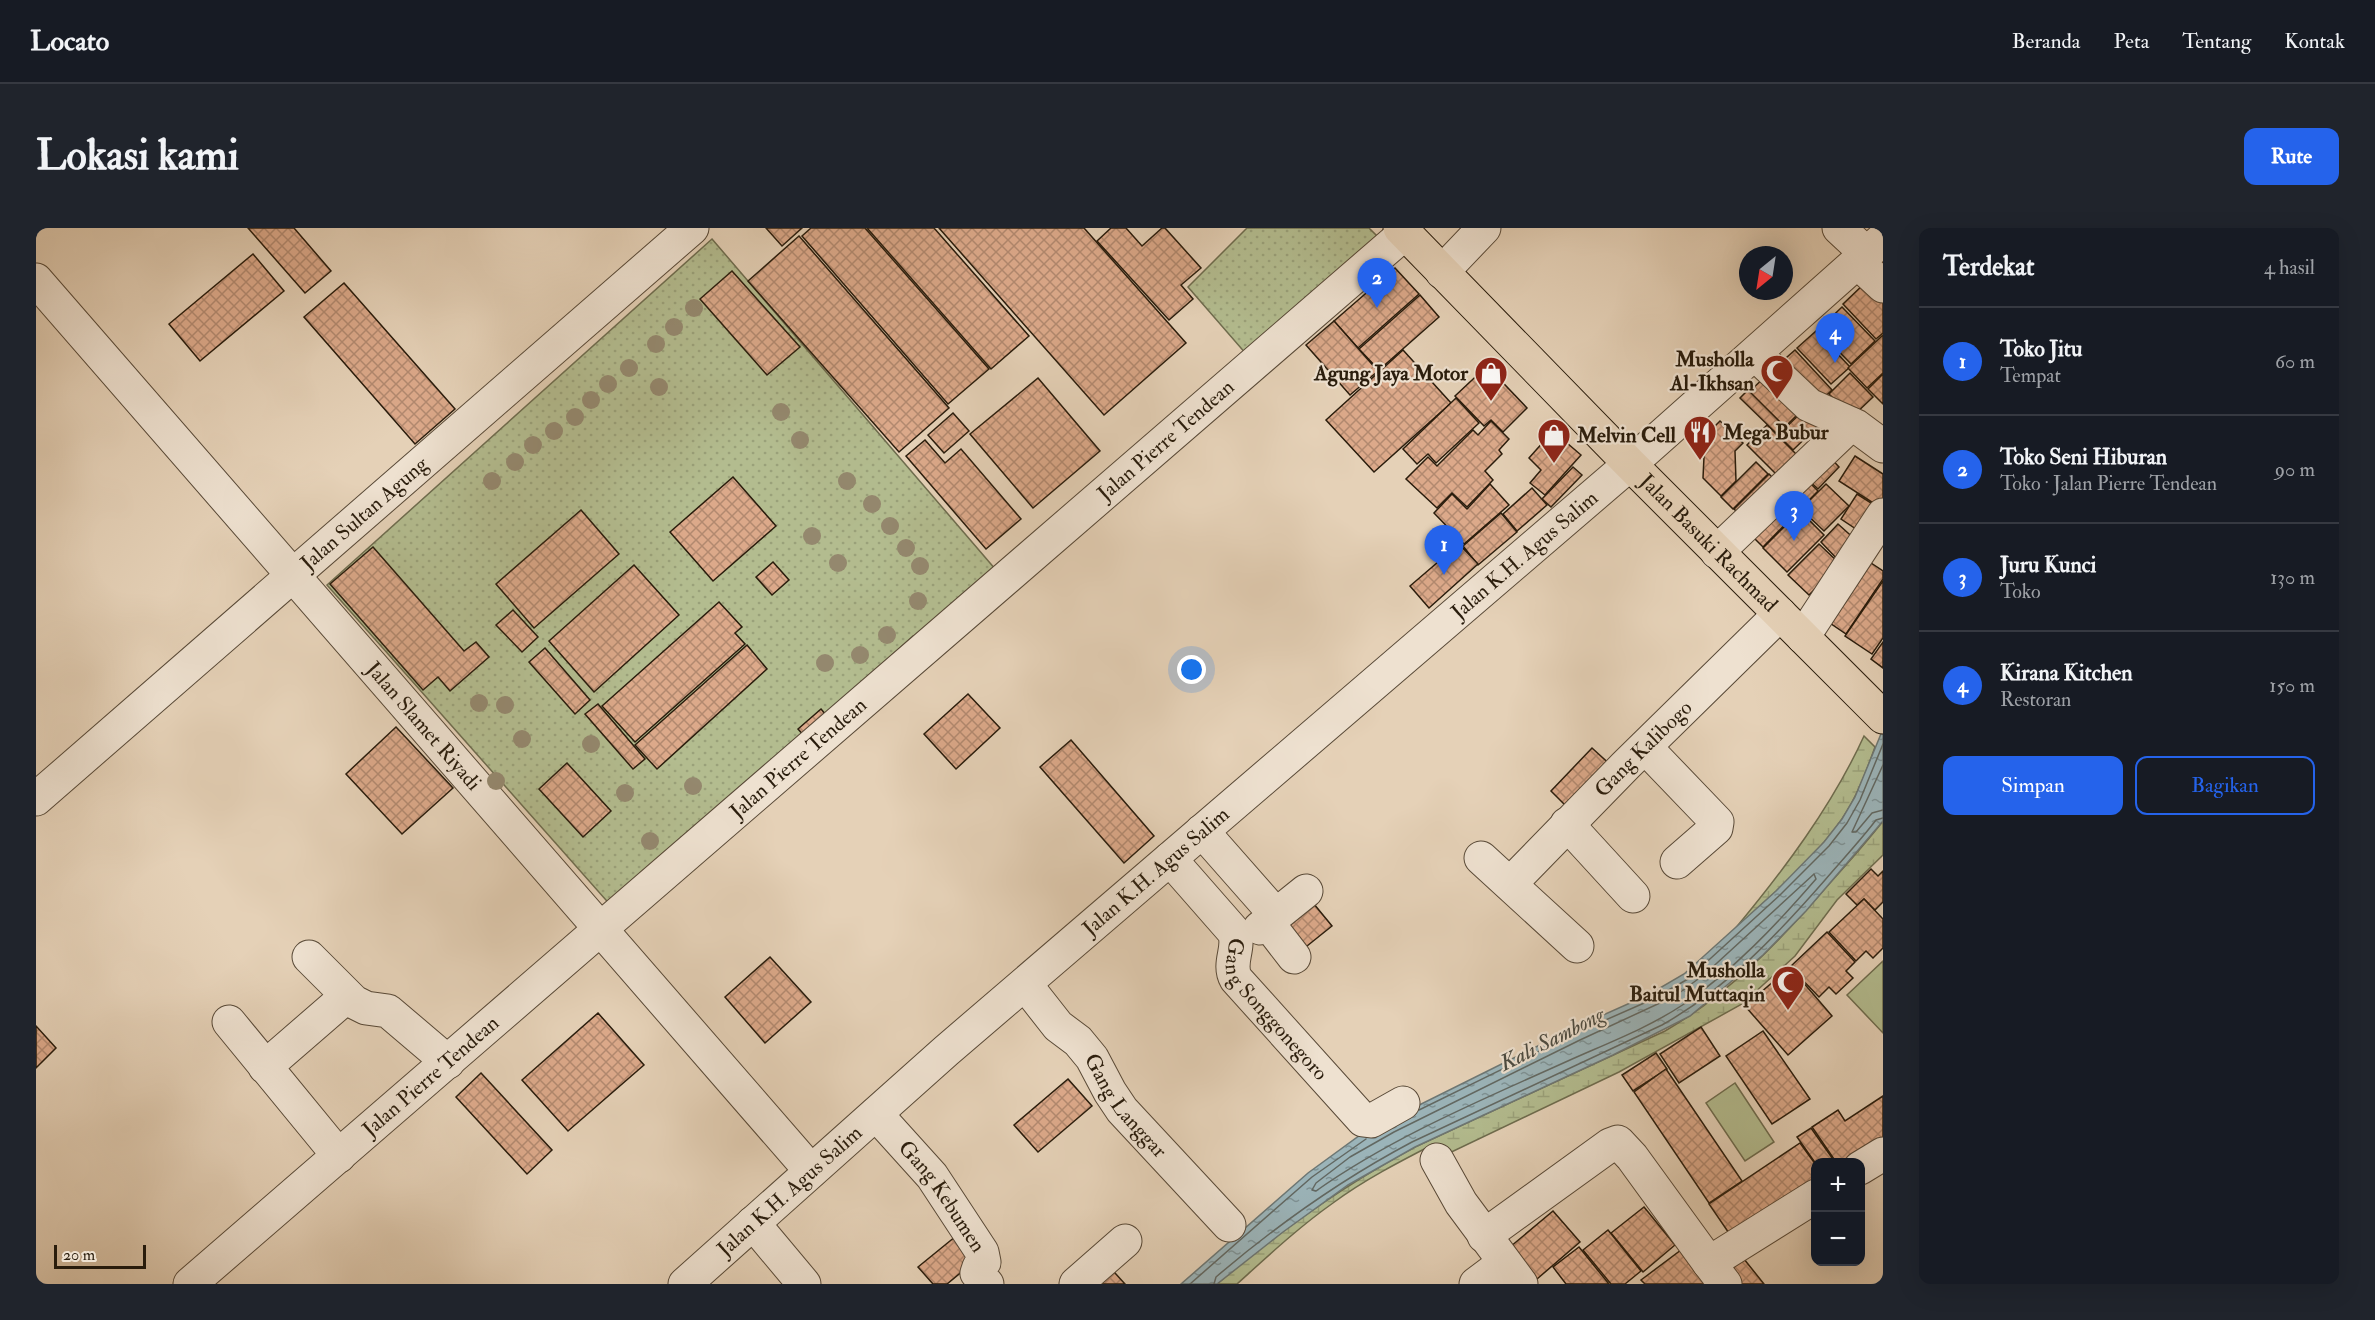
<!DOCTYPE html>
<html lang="id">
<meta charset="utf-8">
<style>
:root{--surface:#171b24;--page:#20242c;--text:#f1f3f6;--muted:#9ea1a6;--line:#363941;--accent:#2563eb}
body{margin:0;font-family:"IM FELL Double Pica",serif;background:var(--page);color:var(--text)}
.controls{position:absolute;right:18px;bottom:18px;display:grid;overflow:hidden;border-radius:12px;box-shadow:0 6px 24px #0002}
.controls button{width:54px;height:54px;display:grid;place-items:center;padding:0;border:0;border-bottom:2px solid var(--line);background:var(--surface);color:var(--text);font:30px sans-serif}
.compass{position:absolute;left:1703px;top:18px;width:54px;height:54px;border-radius:50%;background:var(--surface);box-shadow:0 6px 24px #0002;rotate:210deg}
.scale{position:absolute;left:18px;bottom:15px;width:92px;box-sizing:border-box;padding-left:6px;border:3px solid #291c0c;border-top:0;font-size:16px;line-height:21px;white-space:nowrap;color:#291c0c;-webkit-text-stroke:4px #eee1d0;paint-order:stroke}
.you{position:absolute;left:1156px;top:442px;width:21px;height:21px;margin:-15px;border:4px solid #fff;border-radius:50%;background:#1a73e8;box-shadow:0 0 0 9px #1a73e833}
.badge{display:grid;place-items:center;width:39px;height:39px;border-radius:50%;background:var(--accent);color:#fff;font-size:20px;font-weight:700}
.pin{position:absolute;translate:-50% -50px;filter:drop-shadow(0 2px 3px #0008)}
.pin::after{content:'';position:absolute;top:32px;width:21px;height:18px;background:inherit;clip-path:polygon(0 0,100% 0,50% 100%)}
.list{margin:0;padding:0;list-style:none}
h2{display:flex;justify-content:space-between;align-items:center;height:78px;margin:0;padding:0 24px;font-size:26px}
h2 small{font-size:20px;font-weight:400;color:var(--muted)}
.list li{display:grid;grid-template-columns:39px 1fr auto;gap:18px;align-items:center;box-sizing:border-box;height:108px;padding:0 24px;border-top:2px solid var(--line)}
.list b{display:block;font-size:22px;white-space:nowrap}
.list p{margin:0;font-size:20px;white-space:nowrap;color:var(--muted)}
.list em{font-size:20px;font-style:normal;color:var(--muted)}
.actions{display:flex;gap:12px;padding:18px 24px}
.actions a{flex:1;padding:14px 0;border:2px solid var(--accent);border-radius:12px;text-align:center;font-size:21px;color:var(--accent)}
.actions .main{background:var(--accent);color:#fff}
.map{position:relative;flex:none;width:1847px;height:1056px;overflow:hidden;border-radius:12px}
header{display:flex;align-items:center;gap:36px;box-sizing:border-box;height:84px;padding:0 30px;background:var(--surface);border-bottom:2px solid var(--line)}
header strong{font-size:28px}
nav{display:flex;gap:33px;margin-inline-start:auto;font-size:21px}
.intro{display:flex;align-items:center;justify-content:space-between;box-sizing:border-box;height:144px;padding:0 36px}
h1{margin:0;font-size:42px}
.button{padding:15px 27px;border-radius:12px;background:var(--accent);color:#fff;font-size:21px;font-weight:700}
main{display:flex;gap:36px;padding:0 36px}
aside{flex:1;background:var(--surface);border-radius:12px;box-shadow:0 6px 24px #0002}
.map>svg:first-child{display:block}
.grass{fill:url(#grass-dots);stroke:#6e6c4e;stroke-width:1.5}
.wetland{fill:url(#wetland-marsh);stroke:#6e6c4e;stroke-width:1.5}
.garden{fill:#b3bc8f;stroke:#6e6c4e;stroke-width:1.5}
.water{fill:url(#water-ripples);stroke:#6d7774;stroke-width:1.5}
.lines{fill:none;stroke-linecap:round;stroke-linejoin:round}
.shore{stroke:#626862;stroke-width:1.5}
.building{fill:url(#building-cross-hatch);stroke:#291c0c;stroke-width:1.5}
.minor-casing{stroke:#584937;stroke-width:35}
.major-casing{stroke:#291c0c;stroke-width:35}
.minor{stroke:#eee1d0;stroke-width:33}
.major{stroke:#e5d1b7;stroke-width:33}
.tree{fill:#94886e}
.labels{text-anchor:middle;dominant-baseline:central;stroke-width:4.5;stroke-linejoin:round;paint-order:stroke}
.poi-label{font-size:21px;font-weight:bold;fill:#291c0c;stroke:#eee1d0;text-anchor:end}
.street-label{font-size:21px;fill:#291c0c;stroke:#eee1d0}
.water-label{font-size:22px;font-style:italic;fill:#4b4a40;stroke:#eee1d0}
</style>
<header>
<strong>Locato</strong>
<nav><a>Beranda</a><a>Peta</a><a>Tentang</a><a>Kontak</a></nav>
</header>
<div class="intro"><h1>Lokasi kami</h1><a class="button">Rute</a></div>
<main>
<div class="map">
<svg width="1847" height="1056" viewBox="0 0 1847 1056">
<defs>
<pattern id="grass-dots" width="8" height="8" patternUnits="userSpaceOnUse" patternTransform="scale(1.5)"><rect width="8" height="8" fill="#b3bc8f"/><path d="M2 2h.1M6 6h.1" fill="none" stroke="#9aa17a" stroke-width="1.8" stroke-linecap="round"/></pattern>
<pattern id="wetland-marsh" width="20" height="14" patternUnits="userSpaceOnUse" patternTransform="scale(1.5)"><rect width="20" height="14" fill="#b3bc8f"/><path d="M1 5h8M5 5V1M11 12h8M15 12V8" fill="none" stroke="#9aa17a"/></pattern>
<pattern id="water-ripples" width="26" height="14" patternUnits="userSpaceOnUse" patternTransform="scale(1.5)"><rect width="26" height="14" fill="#9bb4b9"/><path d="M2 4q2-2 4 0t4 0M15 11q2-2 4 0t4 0" fill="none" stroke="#7e9295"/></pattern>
<pattern id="building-cross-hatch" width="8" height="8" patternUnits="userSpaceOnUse" patternTransform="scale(1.5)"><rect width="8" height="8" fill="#dca98a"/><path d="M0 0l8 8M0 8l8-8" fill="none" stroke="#b2896f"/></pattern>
</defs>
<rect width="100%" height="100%" fill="#e5d1b7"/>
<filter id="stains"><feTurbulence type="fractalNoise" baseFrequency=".00333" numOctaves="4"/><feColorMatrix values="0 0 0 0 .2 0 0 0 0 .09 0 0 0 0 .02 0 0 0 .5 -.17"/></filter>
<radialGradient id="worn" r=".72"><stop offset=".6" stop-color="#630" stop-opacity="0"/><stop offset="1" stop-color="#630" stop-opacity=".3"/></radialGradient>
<g class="grass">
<path d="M1211,0h122l10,10 -132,117 -59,-68z"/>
<path d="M676,11l284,331 -70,65 -13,1 -300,272 -286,-323z"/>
</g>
<g class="wetland">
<path d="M1828,508l11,11c-9,25 -18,50 -33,72 -29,42 -71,76 -108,111 50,-60 98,-124 130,-194z"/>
<path d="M1847,593v34l-46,45 -42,56 -53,48 -123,68 -178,85 -7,-13c-35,18 -70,36 -101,59 -34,24 -65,53 -96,81h-20c61,-52 127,-99 198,-137l250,-116c64,-37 116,-91 164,-147 19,-21 37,-41 54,-63z"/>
</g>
<g class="garden">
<path d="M1847,733v72l-36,-38z"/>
<path d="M1699,855l39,59 -29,19 -39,-58z"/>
</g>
<path class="water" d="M1847,501v92l-77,90 -43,44 -73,61 -77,39 -198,92 -67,38 -65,47 -66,52h-36l127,-111 55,-40 211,-105 74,-33 36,-21 92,-83 48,-49 18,-23 13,-22z"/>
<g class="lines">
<g class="shore">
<path d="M1847,537l-31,67h4l16,-19 11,-3"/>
<path d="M1778,646l2,5c-39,45 -82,91 -132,125 -34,23 -76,39 -114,56 -86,39 -176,76 -254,131l-4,-1 4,-7 34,-26 44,-25 186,-92 95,-44 30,-22z"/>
<path d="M1383,882l157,-77 75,-33 37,-21 92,-84 49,-49 18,-23 13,-23 23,-56"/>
<path d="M1154,1056l122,-107 54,-38"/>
<path d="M1178,1056l2,-7c61,-52 126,-98 196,-135l250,-117c64,-36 115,-90 163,-145 17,-20 35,-39 51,-60l7,-2"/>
</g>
</g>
<g class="building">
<path d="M212,0h46l37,43 -26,22z"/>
<path d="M730,0h36l-20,18z"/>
<path d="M775,0h54l124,141 -41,35 -146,-168z"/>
<path d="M831,0h67l95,108 -38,33z"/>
<path d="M903,0h145l102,115 -82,72z"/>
<path d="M1075,0h15l16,18 20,-18h3l36,40 -20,17 12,14 -24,21 -72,-79z"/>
<path d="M763,8l150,172 -50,44 -151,-171z"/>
<path d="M217,26l31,37 -84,70 -31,-37z"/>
<path d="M1359,40l24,26 -61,54 -24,-27z"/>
<path d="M696,43l68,76 -33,28 -67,-76z"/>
<path d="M1831,53l16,17v35l-7,6 -33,-35z"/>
<path d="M308,55l111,126 -40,35 -111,-127z"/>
<path d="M1384,67l19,22 -60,53 -20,-21z"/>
<path d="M1806,79l33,34 -24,23 -33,-34z"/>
<path d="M1298,93l44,50 -28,24 -44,-50z"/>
<path d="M1780,103l34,36 -19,17 -34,-36z"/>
<path d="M1847,107v38l-16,15 -19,-20z"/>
<path d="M1367,122l48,53 -77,69 -48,-52z"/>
<path d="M1759,122l37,40 -17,16 -38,-40z"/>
<path d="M1451,138l40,42 -24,24 -12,-12 -7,6 -29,-30z"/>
<path d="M1733,145l35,35 -19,19 -36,-35z"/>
<path d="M1814,145l23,24 -21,20 -23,-23z"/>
<path d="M1847,146v30l-15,-15z"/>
<path d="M1002,150l62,73 -67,57 -63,-74z"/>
<path d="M1712,162l36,36 -7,8 -37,-36z"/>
<path d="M1420,170l23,25 -43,40 -8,-9 -11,10 -14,-15z"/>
<path d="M1770,180l15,15 -28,27 -15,-15z"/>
<path d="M917,185l16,18 -25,22 -16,-18z"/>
<path d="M1455,193l18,18 -10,11 3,4 -17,17 8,9 -26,27 -15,-14 -15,15 -31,-29 22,-22 9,9 36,-36 5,5z"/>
<path d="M1684,193l23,22 -8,8 1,30 -15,15 -18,-18 2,-42z"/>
<path d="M1731,197l37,37 -20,20 -37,-37z"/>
<path d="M1517,203l28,24 -36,40 -15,-12 11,-13 -12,-12z"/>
<path d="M889,212l20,23 16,-14 60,70 -35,30 -80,-93z"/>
<path d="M1789,224l14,15 -21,22 -16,-15z"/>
<path d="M1819,228l28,18v31l-2,3 -42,-27z"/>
<path d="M1720,234l12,12 -35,35 -12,-12z"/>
<path d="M1537,239l9,8 -31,32 -9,-8z"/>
<path d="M1764,245l18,18 -55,56 -18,-18z"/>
<path d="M1733,246l12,12 -35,35 -12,-12z"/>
<path d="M697,249l43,49 -63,55 -43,-49z"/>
<path d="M1454,256l19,21 -45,39 -30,-31 18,-19 15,15z"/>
<path d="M1790,256l23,22 -25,25 -23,-22z"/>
<path d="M1496,260l15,17 -30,26 -14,-17z"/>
<path d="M1821,266l25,16 -17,25 -24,-16z"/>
<path d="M545,282l38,44 -85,74 -38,-44z"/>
<path d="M1764,283l24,24 -37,37 -24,-24z"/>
<path d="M1465,285l16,19 -39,33 -15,-19z"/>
<path d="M1802,296l20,18 -19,19 -18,-19z"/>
<path d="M1423,316l19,20 -49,44 -19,-22z"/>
<path d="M1783,316l21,20 -31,31 -21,-20z"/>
<path d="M337,319l91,104 12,-9 13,15 -39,34 -12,-14 -15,13 -93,-106z"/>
<path d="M1832,333l15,10v8l-37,55 -19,-13z"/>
<path d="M737,334l16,18 -17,15 -16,-18z"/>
<path d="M598,337l45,50 -85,77 -45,-51z"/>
<path d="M1847,353v57l-11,16 -27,-18z"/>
<path d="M683,374l23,25 -7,6 10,11 -110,98 -33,-36z"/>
<path d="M477,382l25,27 -16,15 -26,-27z"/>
<path d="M1847,414v26l-12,-9z"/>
<path d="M711,417l20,24 -110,100 -22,-24z"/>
<path d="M509,420l45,52 -15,14 -46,-52z"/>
<path d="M932,466l32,34 -44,41 -32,-35z"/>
<path d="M562,476l47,55 -12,10 -48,-55z"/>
<path d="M785,481l10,12 -23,19 -10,-11z"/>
<path d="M360,499l57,61 -51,46 -56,-60z"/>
<path d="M1035,512l83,96 -30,27 -84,-96z"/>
<path d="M1556,520l22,20 -42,44 -21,-21z"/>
<path d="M531,535l44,48 -28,26 -44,-48z"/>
<path d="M1835,641l7,7 5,-5v31l-8,8 -11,-11 -7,6 -11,-11z"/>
<path d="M1273,670l23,28 -35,28 -23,-29z"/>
<path d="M1828,671l19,20v29l-10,10 -7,-7 -10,10 -27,-29z"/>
<path d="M1791,704l28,30 -9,9 7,7 -17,16 -7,-7 -10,10 -29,-30z"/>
<path d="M734,729l41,45 -46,41 -40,-46z"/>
<path d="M1754,739l42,49 -44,39 -43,-49z"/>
<path d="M562,785l46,52 -76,66 -46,-51z"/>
<path d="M0,798l20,22 -20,20z"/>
<path d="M1665,799l19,29 -41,27 -19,-29z"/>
<path d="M1727,803l47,68 -38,25 -46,-68z"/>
<path d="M1620,825l11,16 -34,22 -11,-16z"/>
<path d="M1630,841l76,112 -33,22 -75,-111z"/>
<path d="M445,845l71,77 -25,24 -71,-77z"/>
<path d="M1032,851l24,27 -54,46 -24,-27z"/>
<path d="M1847,868v50l-24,16h-23l-24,-35 26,-17 7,11z"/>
<path d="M1775,900l24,34 -19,2 -19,-27z"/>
<path d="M1764,915l16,22v24l-81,53 -26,-38z"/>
<path d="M1608,979l31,38 -32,27 -32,-39z"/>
<path d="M1517,983l27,31 -43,37 -27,-32z"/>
<path d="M1572,1002l33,41 -16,13h-14l-28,-34z"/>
<path d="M925,1004l20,24 -34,28h-14l-15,-17z"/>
<path d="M1543,1019l30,37h-43l-13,-17z"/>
<path d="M1649,1019l28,37h-68l-4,-4z"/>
<path d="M1708,1031l20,25h-31l-8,-10z"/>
<path d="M1069,1034l20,22h-45z"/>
</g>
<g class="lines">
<defs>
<g id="minor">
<path d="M1803,0l28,26"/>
<path d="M1821,34l26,24"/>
<path d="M1406,44l42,-44"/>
<path id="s1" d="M0,52l775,891"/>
<path d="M1719,126l54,51 47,21 27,20"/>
<path d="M1681,324l134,-128"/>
<path d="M1767,409l80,-122"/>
<path d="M1609,519l72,75 -1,6 -39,34"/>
<path id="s2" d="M0,571l656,-571"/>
<path d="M1531,596l66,72"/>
<path d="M1166,603l74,84"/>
<path d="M1445,630l96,88"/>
<path id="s3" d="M1134,631l64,73c7,16 -7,31 2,47l127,141 8,1 32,-18"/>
<path id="s4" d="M1474,656l116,-119 154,-151"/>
<path d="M1231,694l27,35"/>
<path d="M1224,700l46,-37"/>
<path d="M273,729l45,45 12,6 22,3 60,51"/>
<path id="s5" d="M989,756l33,42 20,15 14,17 18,34 12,18 107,115"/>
<path d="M193,794l110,134"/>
<path d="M229,839l82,-71"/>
<path id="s6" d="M840,886l56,62 50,76 2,10 -5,5 -2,6 10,11"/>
<path d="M1401,932l24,43 60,81"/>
<path d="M1824,940l23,-14"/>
<path d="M717,995l51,61"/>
<path d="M1448,1008l126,-91 8,-3 14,15 77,106"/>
<path id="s7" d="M154,1056l1215,-1051"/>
<path id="s8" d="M649,1056l261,-233 684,-587 253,-225"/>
<path d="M1040,1056l49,-43"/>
<path d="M1440,1056l28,-21"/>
<path d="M1689,1056l-16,-21 107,-67"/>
</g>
<g id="major">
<path id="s9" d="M1364,0l230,236 253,253"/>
</g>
</defs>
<use href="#minor" class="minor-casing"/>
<use href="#major" class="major-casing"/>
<use href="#minor" class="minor"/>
<use href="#major" class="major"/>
</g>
<g class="tree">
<circle cx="658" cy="80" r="9"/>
<circle cx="638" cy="99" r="9"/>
<circle cx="620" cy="116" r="9"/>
<circle cx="593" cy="140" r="9"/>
<circle cx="572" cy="156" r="9"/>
<circle cx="623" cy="159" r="9"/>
<circle cx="555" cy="172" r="9"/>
<circle cx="745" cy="184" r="9"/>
<circle cx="539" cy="189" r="9"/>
<circle cx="518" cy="203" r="9"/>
<circle cx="764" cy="212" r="9"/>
<circle cx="497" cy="217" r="9"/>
<circle cx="479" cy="234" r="9"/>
<circle cx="456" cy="253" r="9"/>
<circle cx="811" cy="253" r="9"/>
<circle cx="836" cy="276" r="9"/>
<circle cx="854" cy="298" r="9"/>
<circle cx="776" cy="308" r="9"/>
<circle cx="870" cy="320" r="9"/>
<circle cx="802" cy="335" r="9"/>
<circle cx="884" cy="338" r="9"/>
<circle cx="882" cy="373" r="9"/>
<circle cx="851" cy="407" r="9"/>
<circle cx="824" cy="427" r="9"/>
<circle cx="789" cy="435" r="9"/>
<circle cx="443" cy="475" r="9"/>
<circle cx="469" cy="477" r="9"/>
<circle cx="486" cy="511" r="9"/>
<circle cx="555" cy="516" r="9"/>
<circle cx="460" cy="553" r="9"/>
<circle cx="657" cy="558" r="9"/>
<circle cx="589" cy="565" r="9"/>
<circle cx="614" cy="613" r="9"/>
</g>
<defs>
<symbol id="mosque-pin" viewBox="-11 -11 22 30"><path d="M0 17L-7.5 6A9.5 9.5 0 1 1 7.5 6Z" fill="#8f2418" stroke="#eee1d0"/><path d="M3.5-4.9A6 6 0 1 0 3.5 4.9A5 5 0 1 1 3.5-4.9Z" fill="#fff"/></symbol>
<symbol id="shop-pin" viewBox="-11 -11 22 30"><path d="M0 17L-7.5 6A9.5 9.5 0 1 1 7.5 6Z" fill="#8f2418" stroke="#eee1d0"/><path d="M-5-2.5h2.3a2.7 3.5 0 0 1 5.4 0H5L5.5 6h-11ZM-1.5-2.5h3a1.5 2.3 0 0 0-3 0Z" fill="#fff"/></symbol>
<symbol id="restaurant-pin" viewBox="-11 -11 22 30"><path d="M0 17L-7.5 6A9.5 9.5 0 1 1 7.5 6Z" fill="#8f2418" stroke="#eee1d0"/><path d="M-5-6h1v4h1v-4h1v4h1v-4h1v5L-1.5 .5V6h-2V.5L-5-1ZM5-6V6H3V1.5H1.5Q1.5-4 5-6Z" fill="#fff"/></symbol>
</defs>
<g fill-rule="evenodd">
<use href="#mosque-pin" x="1722" y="124" width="38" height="52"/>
<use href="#shop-pin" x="1436" y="126" width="38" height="52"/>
<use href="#restaurant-pin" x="1645" y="185" width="38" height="52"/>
<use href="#shop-pin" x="1499" y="188" width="38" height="52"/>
<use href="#mosque-pin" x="1733" y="735" width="38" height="52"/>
</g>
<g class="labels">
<g class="poi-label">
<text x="1718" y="131">Musholla<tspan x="1718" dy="24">Al-Ikhsan</tspan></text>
<text x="1432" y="145">Agung Jaya Motor</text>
<text x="1687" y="204" text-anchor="start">Mega Bubur</text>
<text x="1541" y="207" text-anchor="start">Melvin Cell</text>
<text x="1729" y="742">Musholla<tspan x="1729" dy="24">Baitul Muttaqin</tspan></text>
</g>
<g class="street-label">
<text stroke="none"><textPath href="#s7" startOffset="1290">Jalan Pierre Tendean</textPath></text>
<text stroke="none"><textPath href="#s2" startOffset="435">Jalan Sultan Agung</textPath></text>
<text stroke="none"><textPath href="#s9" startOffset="441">Jalan Basuki Rachmad</textPath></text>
<text stroke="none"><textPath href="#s8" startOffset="1112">Jalan K.H. Agus Salim</textPath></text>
<text stroke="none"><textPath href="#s1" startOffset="591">Jalan Slamet Riyadi</textPath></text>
<text stroke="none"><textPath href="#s4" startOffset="190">Gang Kalibogo</textPath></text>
<text stroke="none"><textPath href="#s7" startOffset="804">Jalan Pierre Tendean</textPath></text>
<text stroke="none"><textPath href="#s8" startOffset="626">Jalan K.H. Agus Salim</textPath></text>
<text stroke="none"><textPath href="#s3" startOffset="190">Gang Songgonegoro</textPath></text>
<text stroke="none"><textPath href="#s7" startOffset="318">Jalan Pierre Tendean</textPath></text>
<text stroke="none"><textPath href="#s5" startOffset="159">Gang Langgar</textPath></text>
<text stroke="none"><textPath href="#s8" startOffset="140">Jalan K.H. Agus Salim</textPath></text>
<text stroke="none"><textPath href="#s6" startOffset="106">Gang Kebumen</textPath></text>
</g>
<g class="water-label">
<text transform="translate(1516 811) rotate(-27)">Kali Sambong</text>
</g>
</g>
<rect width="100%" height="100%" filter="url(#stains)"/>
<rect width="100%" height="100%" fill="url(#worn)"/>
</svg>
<div class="controls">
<button>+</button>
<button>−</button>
</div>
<svg class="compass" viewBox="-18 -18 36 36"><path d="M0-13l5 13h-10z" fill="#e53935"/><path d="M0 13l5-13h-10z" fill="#9ea1a6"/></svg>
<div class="scale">20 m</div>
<div class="you"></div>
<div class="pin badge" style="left:1408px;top:347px">1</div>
<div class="pin badge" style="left:1341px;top:80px">2</div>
<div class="pin badge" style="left:1758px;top:313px">3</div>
<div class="pin badge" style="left:1799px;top:135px">4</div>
</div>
<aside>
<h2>Terdekat<small>4 hasil</small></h2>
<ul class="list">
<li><span class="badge">1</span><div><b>Toko Jitu</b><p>Tempat</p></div><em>60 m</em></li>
<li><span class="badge">2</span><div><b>Toko Seni Hiburan</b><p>Toko · Jalan Pierre Tendean</p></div><em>90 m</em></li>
<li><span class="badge">3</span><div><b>Juru Kunci</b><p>Toko</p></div><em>130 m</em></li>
<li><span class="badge">4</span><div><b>Kirana Kitchen</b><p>Restoran</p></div><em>150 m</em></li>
</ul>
<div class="actions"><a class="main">Simpan</a><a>Bagikan</a></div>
</aside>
</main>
